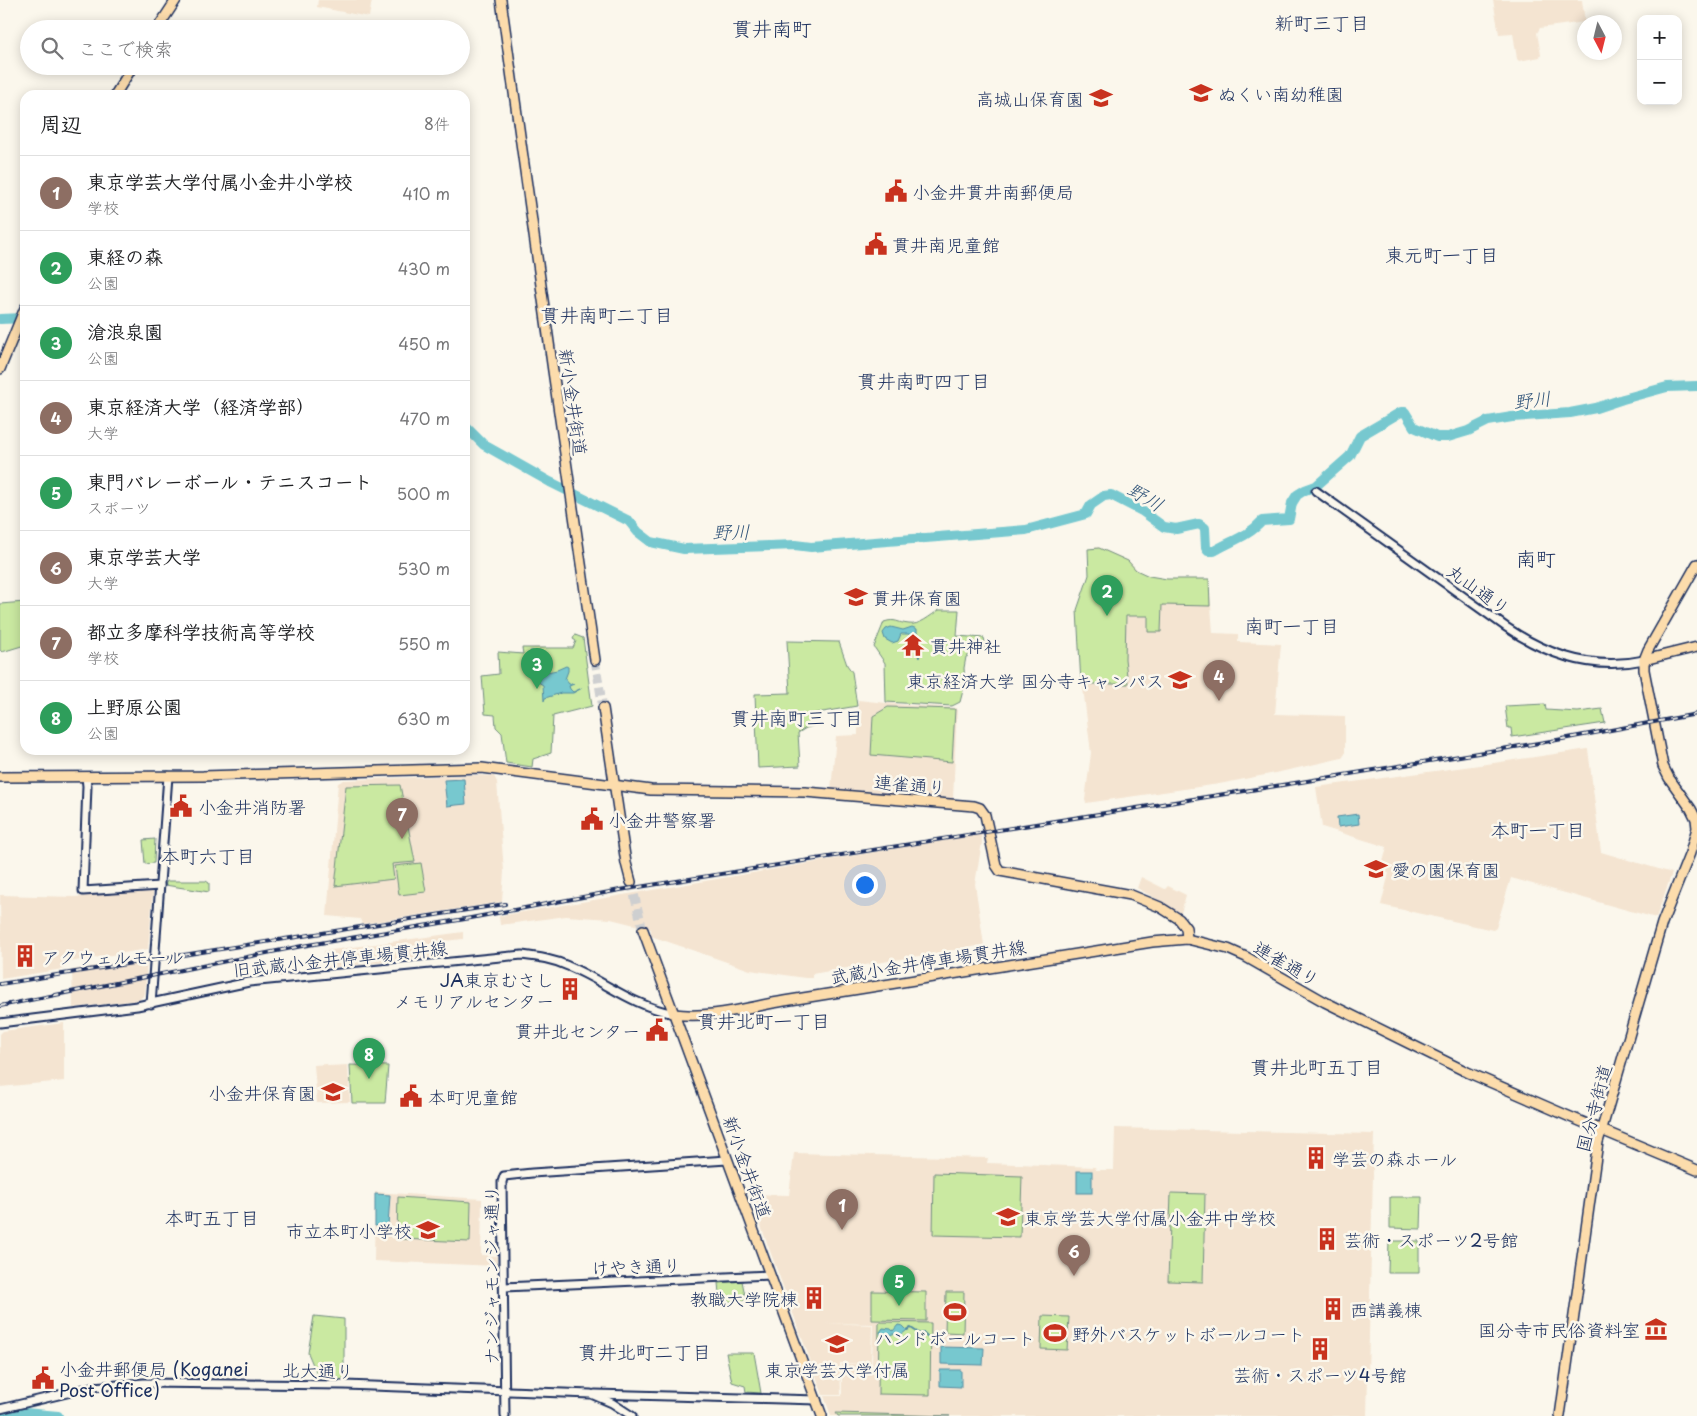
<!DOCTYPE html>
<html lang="ja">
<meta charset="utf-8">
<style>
:root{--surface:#fff;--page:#f2f2f2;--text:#202124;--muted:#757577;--line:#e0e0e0;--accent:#c8321e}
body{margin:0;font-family:"Playpen Sans","Klee One",sans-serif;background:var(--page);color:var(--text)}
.controls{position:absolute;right:15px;top:15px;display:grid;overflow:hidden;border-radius:10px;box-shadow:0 2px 12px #0003}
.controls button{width:45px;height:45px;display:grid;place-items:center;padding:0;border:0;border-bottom:1px solid var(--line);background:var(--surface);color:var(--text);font:25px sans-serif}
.compass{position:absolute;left:1577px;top:15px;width:45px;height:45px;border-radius:50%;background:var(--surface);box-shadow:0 2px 12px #0003;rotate:173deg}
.you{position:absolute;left:864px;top:884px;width:18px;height:18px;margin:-12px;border:4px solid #fff;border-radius:50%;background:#1a73e8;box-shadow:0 0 0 8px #1a73e833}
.badge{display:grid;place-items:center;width:32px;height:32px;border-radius:50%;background:var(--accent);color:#fff;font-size:16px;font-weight:700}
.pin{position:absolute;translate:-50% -41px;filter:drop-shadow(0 1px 2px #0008)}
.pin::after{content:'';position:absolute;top:26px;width:18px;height:15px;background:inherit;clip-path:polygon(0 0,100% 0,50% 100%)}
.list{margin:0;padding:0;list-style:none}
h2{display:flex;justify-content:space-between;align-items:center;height:65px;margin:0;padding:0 20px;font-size:21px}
h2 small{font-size:16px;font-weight:400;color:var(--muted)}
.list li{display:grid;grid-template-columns:32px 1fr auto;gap:15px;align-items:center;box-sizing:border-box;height:75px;padding:0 20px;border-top:1px solid var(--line)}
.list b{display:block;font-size:19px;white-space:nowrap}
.list p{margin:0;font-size:16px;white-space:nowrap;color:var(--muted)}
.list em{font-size:16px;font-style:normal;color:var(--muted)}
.icon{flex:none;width:28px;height:28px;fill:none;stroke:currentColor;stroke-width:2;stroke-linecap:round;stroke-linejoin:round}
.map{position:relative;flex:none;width:1697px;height:1416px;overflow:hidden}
.search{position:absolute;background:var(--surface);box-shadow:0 2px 12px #0003;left:20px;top:20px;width:450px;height:55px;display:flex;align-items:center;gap:12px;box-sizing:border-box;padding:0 18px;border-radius:28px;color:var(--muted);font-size:19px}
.panel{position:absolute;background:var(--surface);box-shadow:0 2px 12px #0003;left:20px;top:90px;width:450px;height:665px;border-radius:15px}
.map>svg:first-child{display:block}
.built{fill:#f4e4d1}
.green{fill:#cae9a1;stroke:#728c80}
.water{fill:#77c8cf;stroke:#528ba2}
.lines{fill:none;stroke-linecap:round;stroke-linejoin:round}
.stream{stroke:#528ba2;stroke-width:2}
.river{stroke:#77c8cf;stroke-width:10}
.major-tunnel{stroke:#cecfd0;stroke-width:9;stroke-dasharray:9 4.5;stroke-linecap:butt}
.minor-casing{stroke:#1b2f5e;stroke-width:11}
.major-casing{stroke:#1b2f5e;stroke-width:12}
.minor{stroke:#fbf7ec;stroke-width:7}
.major{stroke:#fcdcac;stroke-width:9}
.rail-casing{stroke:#1b2f5e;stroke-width:4}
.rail{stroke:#fbf7ec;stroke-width:2;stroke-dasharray:5.5;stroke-linecap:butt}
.labels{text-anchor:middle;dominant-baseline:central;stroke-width:5;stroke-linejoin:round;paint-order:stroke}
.poi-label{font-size:18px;fill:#1b2f5e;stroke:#fbf7ec;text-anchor:start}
.street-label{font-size:18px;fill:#1b2f5e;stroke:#fbf7ec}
.neighbourhood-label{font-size:19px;fill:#1b2f5e;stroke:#fbf7ec}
.water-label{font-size:19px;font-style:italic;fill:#32557a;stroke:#fbf7ec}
.quarter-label{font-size:20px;fill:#1b2f5e;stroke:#fbf7ec}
</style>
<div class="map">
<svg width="1697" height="1416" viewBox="0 0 1697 1416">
<rect width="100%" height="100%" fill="#fbf7ec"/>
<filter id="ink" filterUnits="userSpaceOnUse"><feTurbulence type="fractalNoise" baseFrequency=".02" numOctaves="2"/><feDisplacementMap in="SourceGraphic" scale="10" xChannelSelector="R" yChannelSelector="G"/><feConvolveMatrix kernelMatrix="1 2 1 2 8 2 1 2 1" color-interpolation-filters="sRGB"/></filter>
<g filter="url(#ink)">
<g class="built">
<path d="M318,0h54l-3,17 -52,-10z"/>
<path d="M1493,0h89l3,22 -45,6 -3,5 4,22 -1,2 -21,4 -2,-2 -4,-26 -14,1z"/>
<path d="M1098,547l31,14 8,9 12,6 18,3h42l4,54 25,1v8l43,2 -6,70 70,2v38l-3,4 -62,14 -61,12 -133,19 -1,-3 6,-47 -11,-90 12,-92 -2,-22z"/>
<path d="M858,700l47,5 52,3 -4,92 -122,-10 5,-54 22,-1z"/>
<path d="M1588,749l13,103 71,21 -16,45 -145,-40 -15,50 -3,2 -112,-25 8,-32h-9l7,-26 -65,-20 -6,-40 171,-23z"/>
<path d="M471,775l23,1 3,6 7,89 -2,31 -140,22 -2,-5 -33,-3 11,-133 6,-3z"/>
<path d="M981,834l1,8 -7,42 9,61 -172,29v4h-7l-55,-8 -99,-34v-7l-40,-10 -45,-3 -66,9 -1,-9z"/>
<path d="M1141,877l24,12 3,-3 18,9 -5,18 -44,-25z"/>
<path d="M151,891l2,2 -5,56 -85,14v6l-62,10 -1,-84 75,2z"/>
<path d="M463,932v7l-19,2 2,15 -123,12 1,-17z"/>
<path d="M147,958l-2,36 -6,6 -66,8 -1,-38z"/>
<path d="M64,1023v58l-64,6v-53l3,-3z"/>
<path d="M327,1064l1,2 20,-1 2,37 -33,1 -3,-38z"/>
<path d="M1115,1128l259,6 -7,282h-536l-7,-20h18v-32h30l1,-40 -48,-1 47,2 -1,39 -31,-1 1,32h-18l-74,-201 40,1 5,-42 194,5 -1,5 108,4 1,3h18z"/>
<path d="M375,1192l107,7 -1,56 16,1v10l-123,-5z"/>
</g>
<g class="green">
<path d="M1099,548l29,13 8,9 13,6 18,3h42l1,27 -48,-1 -1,27h-13v-16h-22l-1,43 3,25h-47l-4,-74 12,-35 -1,-26z"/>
<path d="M25,602v43l-23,7 -2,-2v-46z"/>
<path d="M939,610h20l-2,26 27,2 2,8 -20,11 -2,11 1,15 -5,19 -8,4 -66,-4 -1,-39 -11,-16 10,-25c12,-4 13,1 25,2 10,2 22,-9 30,-14z"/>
<path d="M575,635l8,3 9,68 -39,10 -2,37 -18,6 -1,8 -26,-4 -4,-30 -6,-6 -1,-12 -10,-1 -3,-38 17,-2 -1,-22 25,2 -1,-6h51l3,-7 -3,-2z"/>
<path d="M787,641l52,1 8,23 5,7 5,34 -46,8 2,12 -7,2 -8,5 2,33 -42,2 -3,-74 35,-1z"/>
<path d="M1545,704l1,6 32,2 24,-3 3,14 -93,14 -1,-9h-3l-3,-22z"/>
<path d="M888,707l67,2 -3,53 -81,-7 2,-39z"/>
<path d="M400,785l15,77 -23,2 2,15 -59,7 11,-100z"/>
<path d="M155,839l-1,24 -9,1 -2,-24z"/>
<path d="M421,863l5,29 -27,3 -4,-29z"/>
<path d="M167,881h39l3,2v9l-44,-7z"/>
<path d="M350,1065l38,1 -3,37h-33z"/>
<path d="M934,1173l88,3 -2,61 -87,-2z"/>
<path d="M1171,1193l34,1 -2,88 -35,-1z"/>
<path d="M398,1197l73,5 -1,40 -70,-3v-6h-3z"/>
<path d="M1390,1197h32l-1,32 -31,-1z"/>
<path d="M1389,1241h30v32h-31z"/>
<path d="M742,1281l4,19 -26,3 -2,-20z"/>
<path d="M872,1291l54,1v29l-54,-1z"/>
<path d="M946,1292h18l-1,41 -18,-1z"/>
<path d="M314,1316l30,3v61l-25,-1 -11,-26z"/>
<path d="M1042,1316l27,1 -2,33 -26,-1z"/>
<path d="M879,1322l52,1 -1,72 -52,-1z"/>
<path d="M726,1353h28l7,40 -15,-1 -1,-6 -13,-4z"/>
<path d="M836,1413l114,3h-112z"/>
</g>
<g class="water">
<path d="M891,627l12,3 9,-3 5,2v8l-4,3 -4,-6h-8l-3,7 -6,2 -7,-4 -2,-6 3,-4z"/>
<path d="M530,651h3l2,12 7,1 5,8 10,-2 9,-4 2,1v4l-3,8 4,5h5l-5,2 1,3 3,3 9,-4 -9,5h-12l-16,5 -1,3 -1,-16 -5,-3 -3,-13 3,5h2l3,-2 -3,-8 -6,-1 -1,-9z"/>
<path d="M464,779l2,25 -19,2 -3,-26z"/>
<path d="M1358,814l1,10 -21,3 -1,-10z"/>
<rect x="1077" y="1171" width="15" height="22"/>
<path d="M375,1194l15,1 -2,31h-13z"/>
<path d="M898,1325l5,1 4,4 -6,5 -8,-1 -9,2 -3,-1 -1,-3 3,-4 8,1 2,2z"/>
<path d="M941,1347l43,1 -1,17 -42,-1z"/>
<path d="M940,1370h21v17l-21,-1z"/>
</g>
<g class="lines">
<g class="stream">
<path d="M917,637l2,1 -2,5 2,14"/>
<path d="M907,1330l4,-2 9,6 4,-1 3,3"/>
</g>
<g class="river">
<path d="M0,319l25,-1"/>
<path d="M465,426l19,19 66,37 79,39 9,11 13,10 33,7 111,-4 16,2 215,-17 60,-16 5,-9 13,-9 7,-1 31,16 22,16 12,2 23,-5 6,4 1,20 2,3h6c17,-10 35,-15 48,-30l27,-2 3,-16 5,-8 8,-5 11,-4 34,-30 10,-20 41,-24h4l9,15 23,10h11l20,-6 20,-10 24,-4 58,-4 26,-5 27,-9 44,-12 30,-1"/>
<path d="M0,1414l25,-1 33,3"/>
</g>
<g class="major-tunnel">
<path d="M595,660l8,48"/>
<path d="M631,882l12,48"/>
</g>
<defs>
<g id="minor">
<path d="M1316,491l190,136c41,28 88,44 138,33"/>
<path d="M86,777l1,9 -4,105 77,-5"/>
<path d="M151,1004l17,-228"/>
<path d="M0,1023l137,-17 112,-24 273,-27c16,2 31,4 46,11 38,16 63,39 106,48"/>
<path d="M504,1287l266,-12"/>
<path d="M595,1394l222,6"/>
<path d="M0,1409l92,-22 52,-4 201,2 246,9 21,9 20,13"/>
<path d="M505,1416l-3,-234 2,-6 28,-3 195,-13"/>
</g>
<g id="major">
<path d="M501,0l52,371 42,289"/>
<path d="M157,29l19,-29"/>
<path d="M115,95l18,-29"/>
<path d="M0,369l25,-61"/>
<path d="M1644,660l53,-13"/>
<path d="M603,708l23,155 5,19"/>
<path d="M0,777l203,-1 279,-8 169,22 154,2 169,14 6,2 5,7 11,50 4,6 131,24 29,12 19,12 7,9 1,11"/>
<path d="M643,930l179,486"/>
<path d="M674,1014c36,5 74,-7 110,-13l368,-59 35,-3 41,10 18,8 79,45 142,70 101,44 129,54"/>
<path d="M1560,1416l38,-274 64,-219 28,-70 7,-25 -1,-9 -5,-10 -22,-31 -6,-12 -19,-96v-10l4,-10 49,-86"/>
</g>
</defs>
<use href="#minor" class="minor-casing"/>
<use href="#major" class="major-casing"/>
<use href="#minor" class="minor"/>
<use href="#major" class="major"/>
<defs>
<g id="rail">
<path d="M0,984l505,-80"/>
<path d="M0,1006l302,-60 169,-28 149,-28 681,-108 256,-42 140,-26"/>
</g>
</defs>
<use href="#rail" class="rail-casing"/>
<use href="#rail" class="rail"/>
</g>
</g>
<defs>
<symbol id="school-bare" viewBox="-9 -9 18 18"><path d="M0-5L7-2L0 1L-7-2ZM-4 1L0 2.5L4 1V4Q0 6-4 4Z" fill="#c8321e" stroke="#fbf7ec" stroke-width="2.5" paint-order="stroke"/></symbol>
<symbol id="civic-bare" viewBox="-9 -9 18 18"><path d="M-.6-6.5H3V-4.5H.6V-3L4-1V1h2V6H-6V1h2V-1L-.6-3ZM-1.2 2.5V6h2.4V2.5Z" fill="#c8321e" stroke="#fbf7ec" stroke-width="2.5" paint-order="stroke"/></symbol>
<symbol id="temple-bare" viewBox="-9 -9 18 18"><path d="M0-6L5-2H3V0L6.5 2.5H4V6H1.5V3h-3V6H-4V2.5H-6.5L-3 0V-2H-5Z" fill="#c8321e" stroke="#fbf7ec" stroke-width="2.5" paint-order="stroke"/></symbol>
<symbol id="university-bare" viewBox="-9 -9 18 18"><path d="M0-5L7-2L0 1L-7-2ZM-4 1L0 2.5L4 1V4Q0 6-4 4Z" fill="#c8321e" stroke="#fbf7ec" stroke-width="2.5" paint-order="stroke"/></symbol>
<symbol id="building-bare" viewBox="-9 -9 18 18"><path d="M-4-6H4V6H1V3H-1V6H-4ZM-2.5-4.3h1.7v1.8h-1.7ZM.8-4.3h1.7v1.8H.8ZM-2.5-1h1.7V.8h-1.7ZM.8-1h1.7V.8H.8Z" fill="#c8321e" stroke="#fbf7ec" stroke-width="2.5" paint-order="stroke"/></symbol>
<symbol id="stadium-bare" viewBox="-9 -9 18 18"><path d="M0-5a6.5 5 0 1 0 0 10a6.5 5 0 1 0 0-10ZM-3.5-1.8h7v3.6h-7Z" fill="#c8321e" stroke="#fbf7ec" stroke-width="2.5" paint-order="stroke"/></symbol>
<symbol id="museum-bare" viewBox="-9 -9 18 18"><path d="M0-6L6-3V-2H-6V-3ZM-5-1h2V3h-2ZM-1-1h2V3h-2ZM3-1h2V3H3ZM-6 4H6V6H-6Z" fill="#c8321e" stroke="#fbf7ec" stroke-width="2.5" paint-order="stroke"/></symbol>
</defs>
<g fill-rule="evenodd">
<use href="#school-bare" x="1185" y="77" width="32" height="32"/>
<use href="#school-bare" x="1085" y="82" width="32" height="32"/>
<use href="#civic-bare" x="880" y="175" width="32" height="32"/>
<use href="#civic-bare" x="860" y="228" width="32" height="32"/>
<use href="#school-bare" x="840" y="581" width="32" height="32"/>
<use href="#temple-bare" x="897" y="629" width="32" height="32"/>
<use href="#university-bare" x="1164" y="664" width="32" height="32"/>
<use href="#civic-bare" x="165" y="790" width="32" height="32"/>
<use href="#civic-bare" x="576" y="803" width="32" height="32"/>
<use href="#school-bare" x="1360" y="853" width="32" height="32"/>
<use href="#building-bare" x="9" y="940" width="32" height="32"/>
<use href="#building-bare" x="554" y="973" width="32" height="32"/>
<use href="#civic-bare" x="641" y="1014" width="32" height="32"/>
<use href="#school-bare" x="317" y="1076" width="32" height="32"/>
<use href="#civic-bare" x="395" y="1080" width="32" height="32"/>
<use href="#building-bare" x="1300" y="1142" width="32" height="32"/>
<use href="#school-bare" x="992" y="1201" width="32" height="32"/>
<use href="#school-bare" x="412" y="1214" width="32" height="32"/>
<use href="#building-bare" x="1311" y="1223" width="32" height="32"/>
<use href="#building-bare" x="798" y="1282" width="32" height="32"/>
<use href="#building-bare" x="1317" y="1293" width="32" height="32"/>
<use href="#stadium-bare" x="939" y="1296" width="32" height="32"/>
<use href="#museum-bare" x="1640" y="1313" width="32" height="32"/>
<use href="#stadium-bare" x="1039" y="1317" width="32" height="32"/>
<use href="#school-bare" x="821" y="1328" width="32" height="32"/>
<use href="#building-bare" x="1304" y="1333" width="32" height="32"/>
<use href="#civic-bare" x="27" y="1362" width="32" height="32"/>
</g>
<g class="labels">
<g class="poi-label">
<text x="1218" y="93">ぬくい南幼稚園</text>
<text x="1084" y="98" text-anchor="end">高城山保育園</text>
<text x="912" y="191">小金井貫井南郵便局</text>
<text x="892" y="244">貫井南児童館</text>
<text x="872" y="597">貫井保育園</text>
<text x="930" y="645">貫井神社</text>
<text x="1164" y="680" text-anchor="end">東京経済大学 国分寺キャンパス</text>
<text x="198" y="806">小金井消防署</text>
<text x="608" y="819">小金井警察署</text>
<text x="1392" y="869">愛の園保育園</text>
<text x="42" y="956">アクウェルモール</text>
<text x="554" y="979" text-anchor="end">JA東京むさし<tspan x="554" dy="21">メモリアルセンター</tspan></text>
<text x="640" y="1030" text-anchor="end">貫井北センター</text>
<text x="316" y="1092" text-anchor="end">小金井保育園</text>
<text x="428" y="1096">本町児童館</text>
<text x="1332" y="1158">学芸の森ホール</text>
<text x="1024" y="1217">東京学芸大学付属小金井中学校</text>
<text x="412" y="1230" text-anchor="end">市立本町小学校</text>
<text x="1344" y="1239">芸術・スポーツ2号館</text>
<text x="798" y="1298" text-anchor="end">教職大学院棟</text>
<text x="1350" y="1309">西講義棟</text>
<text x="1640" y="1329" text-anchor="end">国分寺市民俗資料室</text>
<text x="1072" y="1333">野外バスケットボールコート</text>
<text x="955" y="1337" text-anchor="middle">ハンドボールコート</text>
<text x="59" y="1368">小金井郵便局 (Koganei<tspan x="59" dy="21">Post Office)</tspan></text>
<text x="837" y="1369" text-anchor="middle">東京学芸大学付属</text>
<text x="1320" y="1374" text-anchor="middle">芸術・スポーツ4号館</text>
</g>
<g class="street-label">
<text transform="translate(574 402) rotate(82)">新小金井街道</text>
<text transform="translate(1479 589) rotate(36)">丸山通り</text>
<text transform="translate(910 784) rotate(5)">連雀通り</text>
<text transform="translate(340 958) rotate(-6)">旧武蔵小金井停車場貫井線</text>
<text transform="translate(928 961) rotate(-9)">武蔵小金井停車場貫井線</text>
<text transform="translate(1287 963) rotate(30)">連雀通り</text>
<text transform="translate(1593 1108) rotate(-75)">国分寺街道</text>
<text transform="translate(748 1167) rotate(70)">新小金井街道</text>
<text transform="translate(636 1266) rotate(-2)">けやき通り</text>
<text transform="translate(490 1275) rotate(-90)">ナンジャモンジャ通り</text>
<text transform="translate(318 1370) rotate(1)">北大通り</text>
</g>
<g class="neighbourhood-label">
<text x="1322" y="22">新町三丁目</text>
<text x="1442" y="254">東元町一丁目</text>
<text x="607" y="314">貫井南町二丁目</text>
<text x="924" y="380">貫井南町四丁目</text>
<text x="1292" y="625">南町一丁目</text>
<text x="797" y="717">貫井南町三丁目</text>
<text x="1538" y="829">本町一丁目</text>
<text x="208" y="855">本町六丁目</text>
<text x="764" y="1020">貫井北町一丁目</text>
<text x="1317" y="1066">貫井北町五丁目</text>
<text x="212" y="1217">本町五丁目</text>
<text x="645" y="1351">貫井北町二丁目</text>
</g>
<g class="water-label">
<text transform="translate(1532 399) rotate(-6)">野川</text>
<text transform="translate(1146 496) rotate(31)">野川</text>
<text transform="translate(731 531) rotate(-1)">野川</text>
</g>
<g class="quarter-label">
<text x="772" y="28">貫井南町</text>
<text x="1536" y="558">南町</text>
</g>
</g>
</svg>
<div class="controls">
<button>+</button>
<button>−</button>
</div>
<svg class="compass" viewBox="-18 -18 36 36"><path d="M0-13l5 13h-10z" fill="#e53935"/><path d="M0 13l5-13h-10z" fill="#757577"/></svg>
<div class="you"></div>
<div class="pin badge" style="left:842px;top:1230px;background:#8d6e63">1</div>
<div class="pin badge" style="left:1107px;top:616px;background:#2e9e5b">2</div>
<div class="pin badge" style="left:537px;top:689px;background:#2e9e5b">3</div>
<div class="pin badge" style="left:1219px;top:701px;background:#8d6e63">4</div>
<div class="pin badge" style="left:899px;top:1306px;background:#2e9e5b">5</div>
<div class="pin badge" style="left:1074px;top:1276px;background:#8d6e63">6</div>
<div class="pin badge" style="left:402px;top:839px;background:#8d6e63">7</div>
<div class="pin badge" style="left:369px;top:1079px;background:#2e9e5b">8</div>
<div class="search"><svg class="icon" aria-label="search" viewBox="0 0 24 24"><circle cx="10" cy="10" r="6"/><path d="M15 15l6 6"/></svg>ここで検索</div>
<section class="panel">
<h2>周辺<small>8件</small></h2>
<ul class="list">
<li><span class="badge" style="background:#8d6e63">1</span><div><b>東京学芸大学付属小金井小学校</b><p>学校</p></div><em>410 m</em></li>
<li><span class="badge" style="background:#2e9e5b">2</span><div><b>東経の森</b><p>公園</p></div><em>430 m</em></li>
<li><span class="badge" style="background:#2e9e5b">3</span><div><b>滄浪泉園</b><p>公園</p></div><em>450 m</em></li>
<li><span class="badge" style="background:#8d6e63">4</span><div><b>東京経済大学（経済学部）</b><p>大学</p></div><em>470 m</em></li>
<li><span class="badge" style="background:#2e9e5b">5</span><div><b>東門バレーボール・テニスコート</b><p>スポーツ</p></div><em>500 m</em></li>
<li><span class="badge" style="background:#8d6e63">6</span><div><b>東京学芸大学</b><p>大学</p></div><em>530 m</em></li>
<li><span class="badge" style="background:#8d6e63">7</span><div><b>都立多摩科学技術高等学校</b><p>学校</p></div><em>550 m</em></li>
<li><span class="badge" style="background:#2e9e5b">8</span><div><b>上野原公園</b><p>公園</p></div><em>630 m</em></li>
</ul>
</section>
</div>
